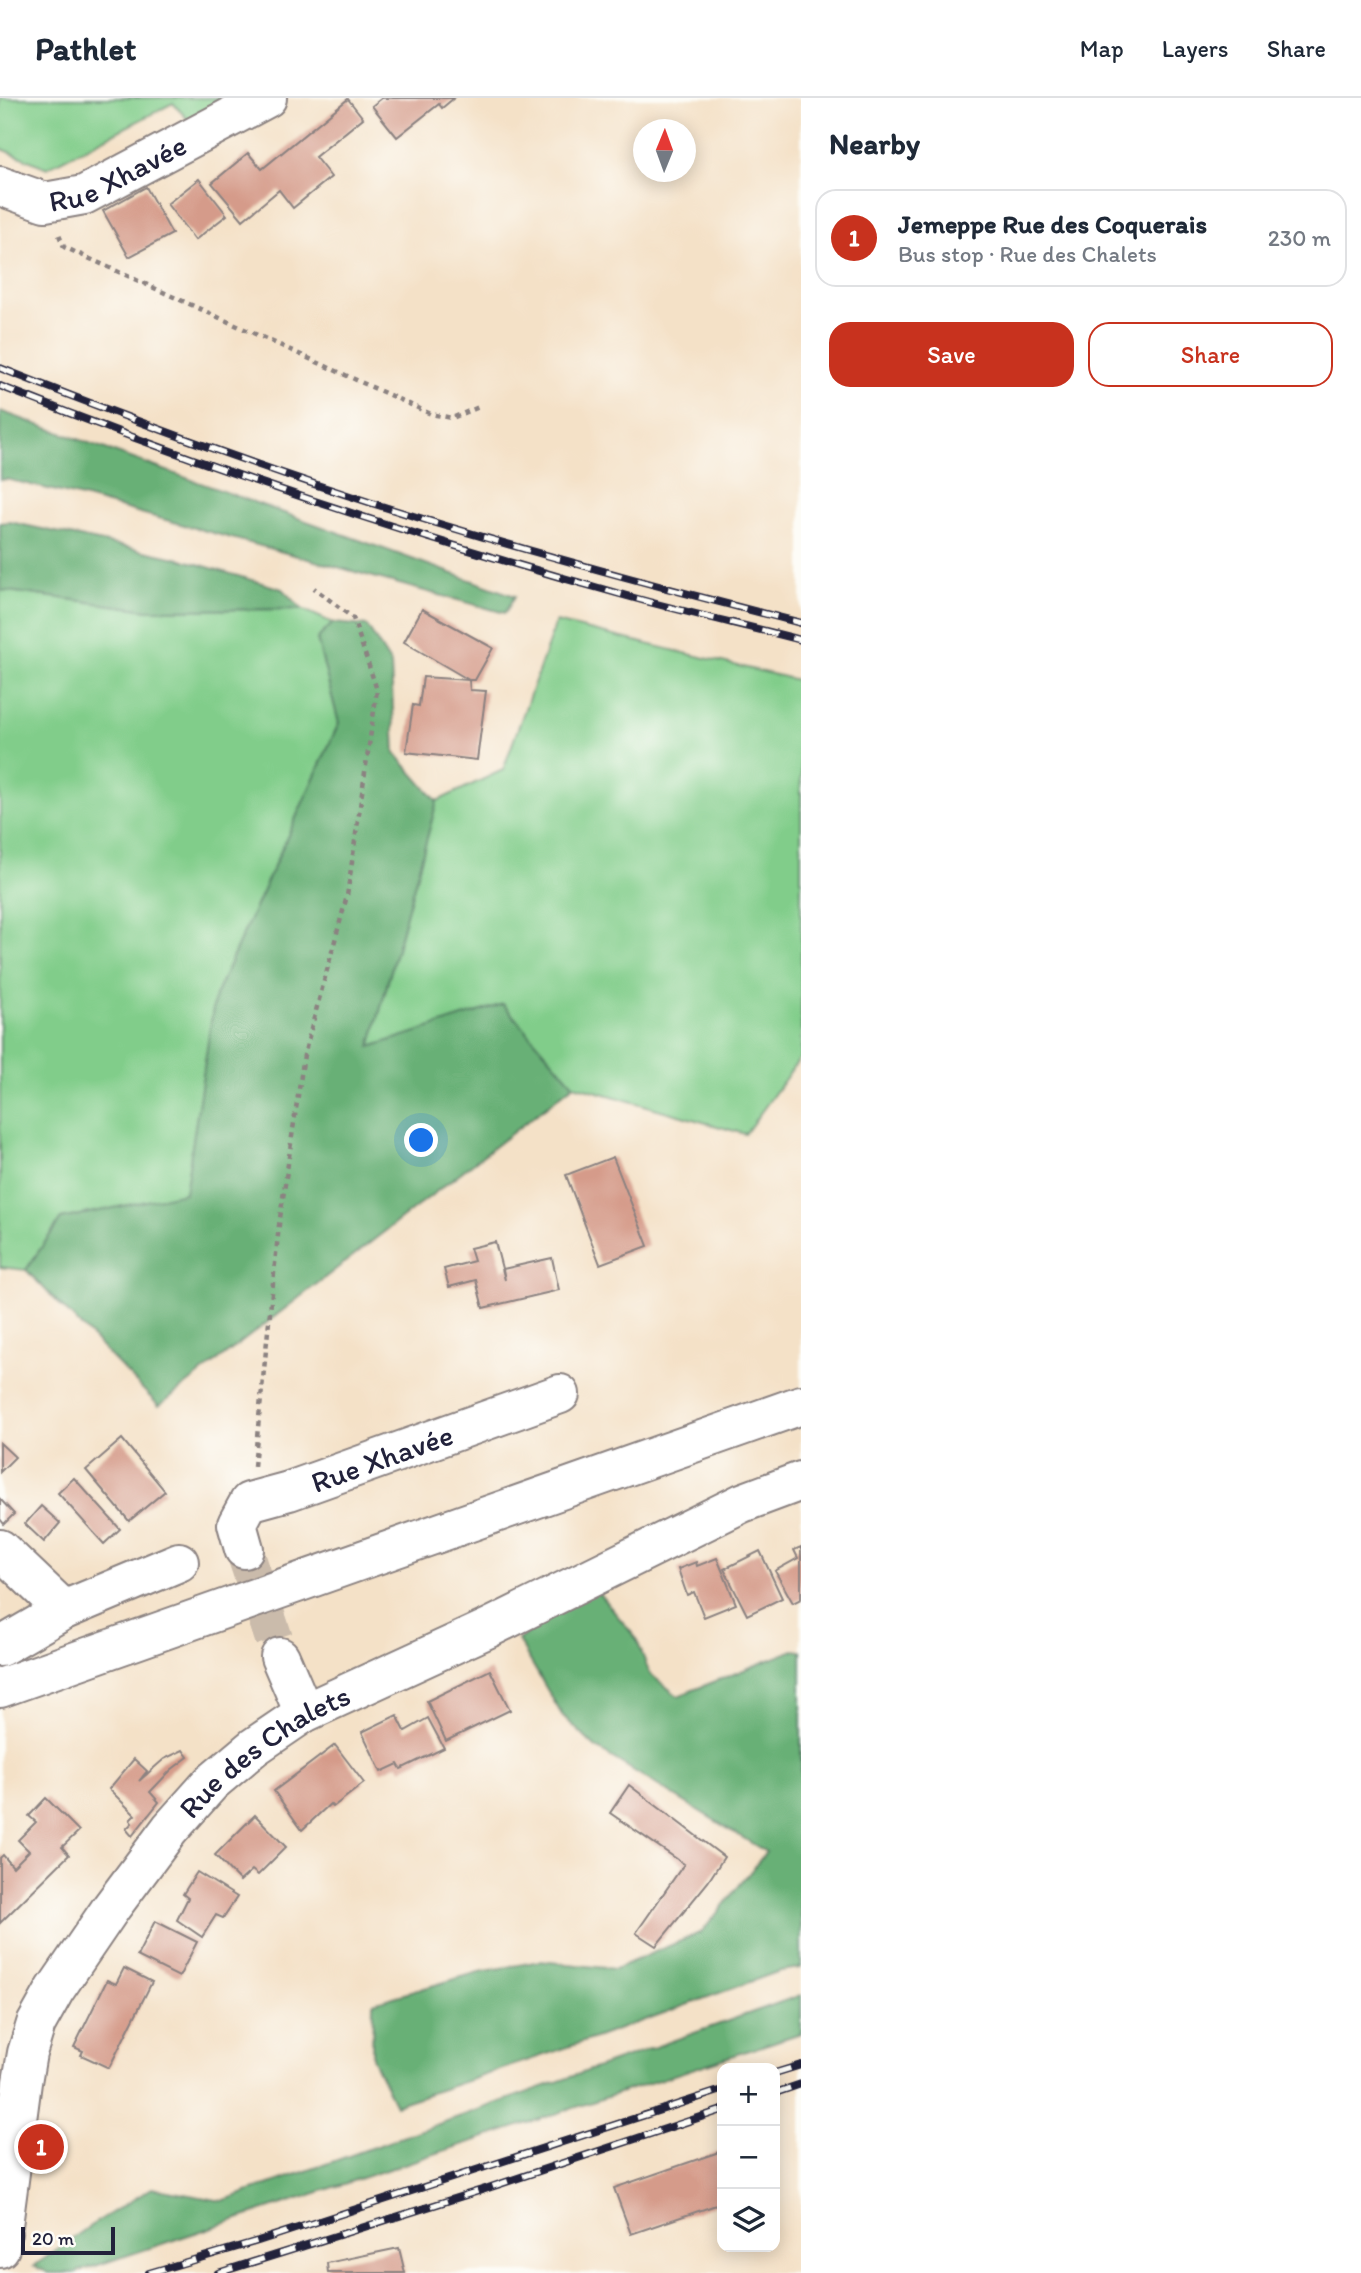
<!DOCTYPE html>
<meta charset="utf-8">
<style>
:root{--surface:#fff;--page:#f2f2f3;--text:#1f2937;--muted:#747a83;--line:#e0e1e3;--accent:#c8321e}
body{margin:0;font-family:Itim,sans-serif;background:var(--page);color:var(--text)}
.controls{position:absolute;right:21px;bottom:21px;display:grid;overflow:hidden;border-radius:14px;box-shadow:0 4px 18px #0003}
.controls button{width:63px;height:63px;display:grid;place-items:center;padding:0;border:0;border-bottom:2px solid var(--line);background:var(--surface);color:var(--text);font:35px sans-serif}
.compass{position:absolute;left:633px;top:21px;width:63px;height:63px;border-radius:50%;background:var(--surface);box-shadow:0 4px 18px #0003;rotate:1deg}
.scale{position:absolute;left:21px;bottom:18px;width:94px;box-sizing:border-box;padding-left:7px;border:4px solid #22223b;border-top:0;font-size:19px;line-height:24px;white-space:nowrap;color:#22223b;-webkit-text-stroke:5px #fdfcf7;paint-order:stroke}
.you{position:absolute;left:422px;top:1043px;width:24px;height:24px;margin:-18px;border:5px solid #fff;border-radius:50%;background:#1a73e8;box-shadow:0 0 0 10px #1a73e833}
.badge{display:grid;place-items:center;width:46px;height:46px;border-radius:50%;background:var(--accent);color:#fff;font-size:23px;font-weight:700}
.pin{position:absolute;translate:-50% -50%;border:4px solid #fff;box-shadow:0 2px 7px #0006}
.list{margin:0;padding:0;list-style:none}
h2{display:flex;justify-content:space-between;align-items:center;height:91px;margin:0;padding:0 28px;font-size:30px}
h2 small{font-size:23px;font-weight:400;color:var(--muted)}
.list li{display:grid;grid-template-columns:46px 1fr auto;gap:21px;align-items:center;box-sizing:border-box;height:98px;margin:0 14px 14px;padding:0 14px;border:2px solid var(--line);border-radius:21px}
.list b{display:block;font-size:26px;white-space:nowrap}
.list p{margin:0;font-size:23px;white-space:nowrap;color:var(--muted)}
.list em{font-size:23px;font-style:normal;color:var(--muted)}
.actions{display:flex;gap:14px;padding:21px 28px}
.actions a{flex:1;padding:16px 0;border:2px solid var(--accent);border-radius:21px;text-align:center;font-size:24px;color:var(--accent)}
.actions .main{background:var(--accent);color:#fff}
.icon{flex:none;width:38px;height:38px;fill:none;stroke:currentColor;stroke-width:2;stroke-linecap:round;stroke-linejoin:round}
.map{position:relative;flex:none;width:801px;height:2175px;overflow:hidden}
header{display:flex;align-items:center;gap:42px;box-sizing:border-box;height:98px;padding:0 35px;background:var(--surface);border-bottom:2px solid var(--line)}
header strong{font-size:33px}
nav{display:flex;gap:38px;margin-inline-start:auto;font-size:24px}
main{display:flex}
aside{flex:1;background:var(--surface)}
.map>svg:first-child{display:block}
.green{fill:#81cd8a;stroke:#527862;stroke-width:2}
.forest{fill:#68b076;stroke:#456958;stroke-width:2}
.building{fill:#d59b8a}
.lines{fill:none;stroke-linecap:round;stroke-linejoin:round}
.minor-tunnel{stroke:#cabbab;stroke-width:38;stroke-dasharray:38 19;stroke-linecap:butt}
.minor-casing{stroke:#8b8281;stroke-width:42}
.path{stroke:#8b8281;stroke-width:4.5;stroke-dasharray:5 5;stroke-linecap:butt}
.minor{stroke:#fff;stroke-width:38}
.rail-casing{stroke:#22223b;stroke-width:8}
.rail{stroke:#fdfcf7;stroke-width:5;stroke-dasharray:16;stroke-linecap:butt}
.labels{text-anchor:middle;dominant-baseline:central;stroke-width:6;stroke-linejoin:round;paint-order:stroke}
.street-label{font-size:30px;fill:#22223b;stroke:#fdfcf7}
</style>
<header>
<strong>Pathlet</strong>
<nav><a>Map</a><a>Layers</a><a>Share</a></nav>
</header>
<main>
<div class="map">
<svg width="801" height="2175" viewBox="0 0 801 2175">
<rect width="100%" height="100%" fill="#fdfcf7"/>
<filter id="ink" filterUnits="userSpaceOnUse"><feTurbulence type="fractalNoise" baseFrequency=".0143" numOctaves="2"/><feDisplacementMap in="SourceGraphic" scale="14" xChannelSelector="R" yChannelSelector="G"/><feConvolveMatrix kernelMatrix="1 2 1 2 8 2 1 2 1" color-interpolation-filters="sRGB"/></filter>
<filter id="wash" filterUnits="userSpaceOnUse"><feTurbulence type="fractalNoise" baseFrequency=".00686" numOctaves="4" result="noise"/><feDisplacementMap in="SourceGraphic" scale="28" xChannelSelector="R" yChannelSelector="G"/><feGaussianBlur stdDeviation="1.57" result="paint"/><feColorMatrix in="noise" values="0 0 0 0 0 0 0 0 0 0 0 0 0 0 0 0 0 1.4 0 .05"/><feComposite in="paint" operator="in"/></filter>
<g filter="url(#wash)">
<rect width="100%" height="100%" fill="#f4e1c7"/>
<g class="green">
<path d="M0,0h235l-46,23 -16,-18 -126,65 -47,-20z"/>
<path d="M0,492l148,20 154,-1 31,14 -16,16 22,84 -124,273 -30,198 -124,25 -35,51 -26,-3z"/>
<path d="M556,524l245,59v376l-56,77 -171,-49 -71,-80 -133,43 67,-247 66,-31z"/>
</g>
<g class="forest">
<path d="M0,313l515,185 -10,17 -423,-116 -76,-18 -6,1z"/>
<path d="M10,424l171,37 101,30 20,20 -154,1 -148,-20v-67z"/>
<path d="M333,525l34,3 24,38 4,89 42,48 -67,246 133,-43 71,81 -415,321 -133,-136 35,-51 124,-26 30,-197 124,-273 -22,-84z"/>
<path d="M591,1486l45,54 14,36 28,22 116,-46 7,1v317l-21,3 -185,67 -200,67 -23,-47 1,-55 106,-31 61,-11 75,8 87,-37 64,-80 -171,-105 -33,-32 -44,-75z"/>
<path d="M801,1897v38l-727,240h-25l-15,-7 56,-40 62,-38 70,13z"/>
</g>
<g id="blocks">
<g class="building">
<path d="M382,0h72l-12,10 -3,-4 -42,33 -25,-31z"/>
<path d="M348,1l15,19 -48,39 16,20 -38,31 -14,-18 -36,30 -31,-37 36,-30 14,16z"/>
<path d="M199,81l28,36 -32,25 -28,-36z"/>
<path d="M146,89l26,47 -43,23 -26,-46z"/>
<path d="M422,511l71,39 -18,32h-6l1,10 16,1 -9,69 -71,-8 7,-47 6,1 4,-29 46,3 -65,-38z"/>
<path d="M613,1059l35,89 -48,18 -34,-89z"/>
<path d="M495,1144l10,38 -2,-11 49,-11 7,32 -76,18 -7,-28 -27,7 -5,-18 30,-8 -4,-13z"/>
<path d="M122,1341l43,52 -36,30 -43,-51z"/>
<path d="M0,1345l15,14 -15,15z"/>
<path d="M74,1380l46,51 -16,15 -46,-51z"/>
<path d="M0,1401l14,15 -10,10 -4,-5z"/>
<path d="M41,1408l19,17 -16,19 -19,-18z"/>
<path d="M801,1449v52l-8,4 -18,-32 23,-13 -4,-8z"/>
<path d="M760,1453l22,47 -35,17 -23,-46z"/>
<path d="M717,1460l19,46 -32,13 -10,-25 -7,3 -9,-26 18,-7 1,4z"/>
<path d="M490,1572l20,40 -64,31 -19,-40z"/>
<path d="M397,1617l8,16 23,-13 16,30 -43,21 -3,-5 -17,8 -19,-40z"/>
<path d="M335,1647l29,38 -31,24 -3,-3 -28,26 -28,-39z"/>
<path d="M183,1652l5,7 -17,13 -21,22 9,10 -27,34 -6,-7 6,-6 -2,-3 5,-5 -26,-26 25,-30 13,12 -8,10 25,-22z"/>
<path d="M629,1687l95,72 -16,25 -52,64 -20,-13 48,-69 -74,-51z"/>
<path d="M46,1700l33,33 -17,16 7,8 -69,68v-65l3,-3 10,12 16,-16 -11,-11 18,-18 -7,-6z"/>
<path d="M255,1717l31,32 -28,28 -6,-5 -12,11 -25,-26z"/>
<path d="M197,1774l40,25 -14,21 -7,-3 -14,22 -25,-17 11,-22 -5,-4z"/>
<path d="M155,1823l42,21 -18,35 -42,-21z"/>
<path d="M124,1870l28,14 -43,86 -28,-13 2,-4 -9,-4 33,-67 9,4z"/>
<path d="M722,2053v52l-91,31 -17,-46z"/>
<path d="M399,2150l6,25h-77l-1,-10z"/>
</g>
</g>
</g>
<g filter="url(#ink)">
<use href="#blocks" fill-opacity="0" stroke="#8b8281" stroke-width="2"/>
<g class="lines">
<path class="minor-tunnel" d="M244,1451l36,108"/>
<defs>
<g id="minor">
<path id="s1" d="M0,88l45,16 39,-7 183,-97"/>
<path d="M0,1451l64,61"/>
<path id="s2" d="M244,1451l-7,-25 12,-22 40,-11 271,-97"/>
<path d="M0,1549l64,-37 115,-48"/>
<path d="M280,1559l24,56"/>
<path d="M0,1590l801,-283"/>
<path id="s3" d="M0,2150l22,-166 5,-29 9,-29 19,-34 56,-82 59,-79 41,-46 43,-36 50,-34 185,-85 253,-125 59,-22"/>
</g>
</defs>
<use href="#minor" class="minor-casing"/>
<g class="path">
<path d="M59,137l5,12 367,167 21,4 27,-11"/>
<path d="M254,1368l25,-241 25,-170 43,-159 30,-206 -24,-72 -39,-30"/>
</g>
<use href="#minor" class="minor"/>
<defs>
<g id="rail">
<path d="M0,270c124,49 250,96 378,137 139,44 281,82 423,118"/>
<path d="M0,288c205,82 414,151 627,210 57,16 116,29 174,44"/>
<path d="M775,1975l26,-8"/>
<path d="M775,1995l26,-9"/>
<path d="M149,2175l109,-32 464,-151"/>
<path d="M218,2175l267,-84 237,-79"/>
</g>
</defs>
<use href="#rail" class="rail-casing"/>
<use href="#rail" class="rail"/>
</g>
</g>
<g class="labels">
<g class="street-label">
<text stroke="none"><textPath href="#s1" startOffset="126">Rue Xhavée</textPath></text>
<text stroke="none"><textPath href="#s2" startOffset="191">Rue Xhavée</textPath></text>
<text stroke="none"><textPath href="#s3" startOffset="588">Rue des Chalets</textPath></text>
</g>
</g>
</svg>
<div class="controls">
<button>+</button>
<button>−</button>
<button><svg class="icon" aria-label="layers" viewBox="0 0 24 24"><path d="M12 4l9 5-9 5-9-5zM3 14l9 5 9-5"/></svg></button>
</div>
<svg class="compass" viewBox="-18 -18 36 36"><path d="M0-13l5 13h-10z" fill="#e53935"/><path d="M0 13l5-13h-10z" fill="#747a83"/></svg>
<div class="scale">20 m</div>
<div class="you"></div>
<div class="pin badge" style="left:41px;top:2049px">1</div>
</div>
<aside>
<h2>Nearby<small></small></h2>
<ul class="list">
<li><span class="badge">1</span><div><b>Jemeppe Rue des Coquerais</b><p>Bus stop · Rue des Chalets</p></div><em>230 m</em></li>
</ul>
<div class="actions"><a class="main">Save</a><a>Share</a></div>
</aside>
</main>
